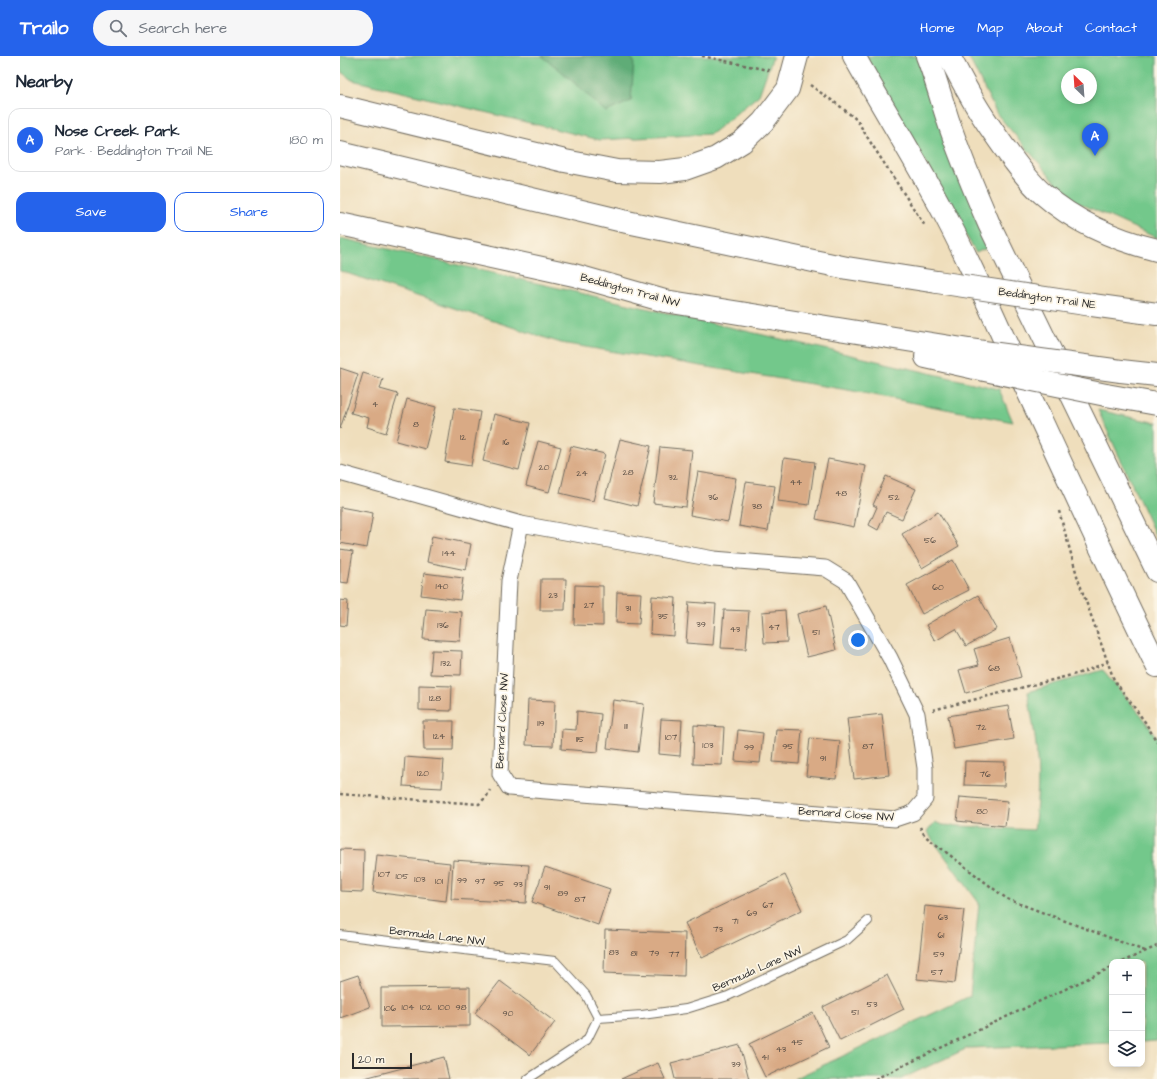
<!DOCTYPE html>
<meta charset="utf-8">
<style>
:root{--surface:#fff;--page:#f6f6f7;--text:#1f2937;--muted:#747a83;--line:#e0e1e3;--accent:#2563eb}
body{margin:0;font-family:"Architects Daughter",sans-serif;background:var(--page);color:var(--text)}
.controls{position:absolute;right:12px;bottom:12px;display:grid;overflow:hidden;border-radius:8px;box-shadow:0 2px 6px #0003}
.controls button{width:36px;height:36px;display:grid;place-items:center;padding:0;border:0;border-bottom:1px solid var(--line);background:var(--surface);color:var(--text);font:20px sans-serif}
.compass{position:absolute;left:721px;top:12px;width:36px;height:36px;border-radius:50%;background:var(--surface);box-shadow:0 2px 6px #0003;rotate:335deg}
.scale{position:absolute;left:12px;bottom:10px;width:60px;box-sizing:border-box;padding-left:4px;border:2px solid #2b2b2b;border-top:0;font-size:11px;line-height:14px;white-space:nowrap;color:#2b2b2b;-webkit-text-stroke:3px #fcf5e5;paint-order:stroke}
.you{position:absolute;left:518px;top:584px;width:14px;height:14px;margin:-10px;border:3px solid #fff;border-radius:50%;background:#1a73e8;box-shadow:0 0 0 6px #1a73e833}
.badge{display:grid;place-items:center;width:26px;height:26px;border-radius:50%;background:var(--accent);color:#fff;font-size:13px;font-weight:700}
.pin{position:absolute;translate:-50% -33px;filter:drop-shadow(0 1px 2px #0008)}
.pin::after{content:'';position:absolute;top:21px;width:14px;height:12px;background:inherit;clip-path:polygon(0 0,100% 0,50% 100%)}
.list{margin:0;padding:0;list-style:none}
h2{display:flex;justify-content:space-between;align-items:center;height:52px;margin:0;padding:0 16px;font-size:17px}
h2 small{font-size:13px;font-weight:400;color:var(--muted)}
.list li{display:grid;grid-template-columns:26px 1fr auto;gap:12px;align-items:center;box-sizing:border-box;height:64px;margin:0 8px 8px;padding:0 8px;border:1px solid var(--line);border-radius:12px}
.list b{display:block;font-size:15px;white-space:nowrap}
.list p{margin:0;font-size:13px;white-space:nowrap;color:var(--muted)}
.list em{font-size:13px;font-style:normal;color:var(--muted)}
.actions{display:flex;gap:8px;padding:12px 16px}
.actions a{flex:1;padding:9px 0;border:1px solid var(--accent);border-radius:12px;text-align:center;font-size:14px;color:var(--accent)}
.actions .main{background:var(--accent);color:#fff}
.icon{flex:none;width:22px;height:22px;fill:none;stroke:currentColor;stroke-width:2;stroke-linecap:round;stroke-linejoin:round}
.map{position:relative;flex:none;width:817px;height:1023px;overflow:hidden}
header{display:flex;align-items:center;gap:24px;box-sizing:border-box;height:56px;padding:0 20px;background:var(--accent);color:#fff}
header strong{font-size:19px}
nav{display:flex;gap:22px;margin-inline-start:auto;font-size:14px}
.search{width:280px;height:36px;background:var(--page);display:flex;align-items:center;gap:10px;box-sizing:border-box;padding:0 14px;border-radius:22px;color:var(--muted);font-size:15px}
main{display:flex}
aside{flex:1;background:var(--surface)}
.map>svg:first-child{display:block}
.green{fill:#73c88b;stroke:#4f7a5b;fill-rule:evenodd}
.forest{fill:#5eac77;stroke:#446c51}
.building{fill:#d9aa85}
.lines{fill:none;stroke-linecap:round;stroke-linejoin:round}
.lane-casing{stroke:#706a5e;stroke-width:10}
.street-casing{stroke:#706a5e;stroke-width:17}
.primary-casing{stroke:#706a5e;stroke-width:24}
.path{stroke:#706a5e;stroke-width:2.5;stroke-dasharray:3 3;stroke-linecap:butt}
.lane{stroke:#fff;stroke-width:8}
.street{stroke:#fff;stroke-width:15}
.primary{stroke:#fff;stroke-width:22}
.primary-bridge-casing{stroke:#706a5e;stroke-width:24;stroke-linecap:butt}
.primary-bridge{stroke:#fff;stroke-width:22}
.labels{text-anchor:middle;dominant-baseline:central;stroke-width:3.5;stroke-linejoin:round;paint-order:stroke}
.number-label{font-size:9px;fill:#564b42}
.street-label{font-size:11px;fill:#2b2b2b;stroke:#fcf5e5}
</style>
<header>
<strong>Trailo</strong>
<div class="search"><svg class="icon" aria-label="search" viewBox="0 0 24 24"><circle cx="10" cy="10" r="6"/><path d="M15 15l6 6"/></svg>Search here</div>
<nav><a>Home</a><a>Map</a><a>About</a><a>Contact</a></nav>
</header>
<main>
<aside>
<h2>Nearby<small></small></h2>
<ul class="list">
<li><span class="badge">A</span><div><b>Nose Creek Park</b><p>Park · Beddington Trail NE</p></div><em>180 m</em></li>
</ul>
<div class="actions"><a class="main">Save</a><a>Share</a></div>
</aside>
<div class="map">
<svg width="817" height="1023" viewBox="0 0 817 1023">
<rect width="100%" height="100%" fill="#fcf5e5"/>
<filter id="ink" filterUnits="userSpaceOnUse"><feTurbulence type="fractalNoise" baseFrequency=".025" numOctaves="2"/><feDisplacementMap in="SourceGraphic" scale="8" xChannelSelector="R" yChannelSelector="G"/><feConvolveMatrix kernelMatrix="1 2 1 2 8 2 1 2 1" color-interpolation-filters="sRGB"/></filter>
<filter id="wash" filterUnits="userSpaceOnUse"><feTurbulence type="fractalNoise" baseFrequency=".012" numOctaves="4" result="noise"/><feDisplacementMap in="SourceGraphic" scale="16" xChannelSelector="R" yChannelSelector="G"/><feGaussianBlur stdDeviation="0.9" result="paint"/><feColorMatrix in="noise" values="0 0 0 0 0 0 0 0 0 0 0 0 0 0 0 0 0 1.4 0 .05"/><feComposite in="paint" operator="in"/></filter>
<g filter="url(#wash)">
<rect width="100%" height="100%" fill="#efdebc"/>
<g class="green">
<path d="M0,0h433l-14,39 -48,39 -111,6 -248,-60 -12,-9z"/>
<path d="M525,0h55l69,191 -13,6z"/>
<path d="M628,0h189v182l-87,-39 -73,-85zM727,18h24v24h-24z"/>
<path d="M0,182l659,151 14,33 -165,-32 -287,-47 -221,-72z"/>
<path d="M758,354l59,13v116z"/>
<path d="M763,614l39,46 15,22v303l-15,1v-80h-30v81l-144,5 -67,31h-107l176,-83 9,-93 -52,-71 8,-10 7,3 92,5c3,-24 5,-48 3,-71 -1,-23 -6,-45 -9,-67z"/>
</g>
<path class="forest" d="M202,0h87l5,5 -3,40 -25,11 -46,-42z"/>
<g id="blocks">
<g class="building">
<path d="M0,312l18,6 -18,55z"/>
<path d="M23,317l20,6 -3,10 18,5 -12,39 -19,-6 2,-9 -18,-5z"/>
<path d="M67,343l29,8 -11,42 -29,-8z"/>
<path d="M114,352l26,4 -9,54 -26,-4z"/>
<path d="M154,358l36,9 -11,47 -36,-9z"/>
<path d="M280,383l31,7 -14,60 -32,-8z"/>
<path d="M198,385l23,6 -12,45 -23,-6z"/>
<path d="M231,390l34,8 -12,47 -33,-8z"/>
<path d="M320,391l32,3 -6,57 -33,-4z"/>
<path d="M444,402l31,4 -6,43 -31,-4z"/>
<path d="M488,403l38,7 -12,61 -38,-8z"/>
<path d="M358,416l38,6 -8,44 -38,-7z"/>
<path d="M546,420l30,13 -14,30 -16,-7 -8,18 -9,-5 8,-18 -4,-2z"/>
<path d="M406,426l29,4 -7,45 -29,-5z"/>
<path d="M0,451l33,6 -6,35 -27,-5z"/>
<path d="M598,456l21,34 -37,22 -20,-34z"/>
<path d="M92,480l39,8 -5,26 -39,-8z"/>
<path d="M0,493l13,2 -5,32 -8,-1z"/>
<path d="M613,504l16,30 -47,24 -15,-29z"/>
<path d="M84,517l39,5 -3,22 -39,-5z"/>
<path d="M201,523h25l-1,31h-25z"/>
<path d="M235,529l28,1v40l-29,-1z"/>
<path d="M277,536l24,1 -2,31 -23,-1z"/>
<path d="M638,539l19,34 -31,17 -10,-17 -21,12 -9,-16z"/>
<path d="M312,540l24,2 -2,38 -24,-2z"/>
<path d="M0,544l8,1 -2,25 -6,-1z"/>
<path d="M349,546l27,2 -3,41 -27,-2z"/>
<path d="M486,550l10,44 -29,7 -10,-43z"/>
<path d="M86,553l36,3 -2,29 -37,-2z"/>
<path d="M384,554l25,1 -3,38 -25,-1z"/>
<path d="M445,554l2,32 -23,1 -2,-31z"/>
<path d="M670,582l11,39 -55,16 -7,-23 20,-5 -5,-16z"/>
<path d="M92,594l30,1 -1,24 -31,-1z"/>
<path d="M79,629l33,1 -1,25 -32,-1z"/>
<path d="M188,644l27,1 -2,45 -27,-1z"/>
<path d="M273,644l31,4 -6,48 -31,-4z"/>
<path d="M668,650l6,33 -60,10 -6,-33z"/>
<path d="M237,655l24,3 -3,38 -37,-3 1,-20 14,1z"/>
<path d="M542,658l7,61 -35,4 -7,-61z"/>
<path d="M321,663l21,1 -2,36 -21,-2z"/>
<path d="M83,665h31l-1,29h-29z"/>
<path d="M354,669l30,2 -2,38 -29,-1z"/>
<path d="M436,673l26,1 -3,34 -26,-2z"/>
<path d="M398,674l25,3 -3,30 -25,-2z"/>
<path d="M470,682l30,3 -4,38 -30,-3z"/>
<path d="M65,701l39,3 -2,28 -39,-2z"/>
<path d="M625,705l40,1 -1,24 -40,-1z"/>
<path d="M620,741l48,4 -3,25 -48,-5z"/>
<path d="M0,793l24,1 -1,42 -23,-1z"/>
<path d="M37,799l73,8 -4,38 -73,-9z"/>
<path d="M113,804l76,5 -3,38 -75,-4z"/>
<path d="M205,811l65,22 -12,36 -66,-23z"/>
<path d="M445,819l17,35 -100,48 -17,-35z"/>
<path d="M585,850l39,4 -9,73 -38,-4z"/>
<path d="M265,874l80,3 -1,43 -80,-3z"/>
<path d="M18,919l12,32 -30,11v-37z"/>
<path d="M547,919l17,34 -64,32 -17,-34z"/>
<path d="M160,925l55,41 -25,33 -55,-42z"/>
<path d="M130,931v39l-89,1v-39z"/>
<path d="M473,957l16,34 -64,30 -16,-33z"/>
<path d="M400,989l9,34h-74l-4,-16z"/>
<path d="M104,1001l5,22h-88l11,-3z"/>
<path d="M318,1007l7,16h-44l20,-9z"/>
</g>
</g>
</g>
<g filter="url(#ink)">
<use href="#blocks" fill-opacity="0" stroke="#706a5e" stroke-width="1"/>
<g class="lines">
<defs>
<g id="lane">
<path d="M0,879l215,26 31,34 12,23 -11,22 -59,39"/>
<path d="M258,962l44,-3 44,-6 42,-13 119,-56 21,-19"/>
</g>
<g id="street">
<path d="M0,417l181,51"/>
<path d="M181,468l193,35 111,9 21,13 44,77 27,56 8,54v31l-12,14 -18,6 -386,-31 -9,-14 9,-193z"/>
</g>
<g id="primary">
<path d="M514,0c30,54 63,106 92,161 28,53 52,109 77,164 44,95 88,191 134,285"/>
<path d="M587,0c10,25 16,51 25,76 11,31 24,62 37,92l168,347"/>
<path d="M609,0c8,15 16,31 25,46 11,19 24,37 37,55 10,13 20,27 32,37 32,28 73,46 114,56"/>
<path d="M0,50l225,55 52,10 43,1 25,-3 31,-11 26,-16 21,-20 25,-33 9,-33"/>
<path d="M0,97l287,69 220,46 90,14"/>
<path d="M0,168l234,51 91,26 304,49"/>
<path d="M752,249l65,9"/>
<path d="M586,301l49,11"/>
<path d="M781,315l36,4"/>
<path d="M766,339l51,9"/>
</g>
</defs>
<use href="#lane" class="lane-casing"/>
<use href="#street" class="street-casing"/>
<use href="#primary" class="primary-casing"/>
<g class="path">
<path d="M362,0l70,15"/>
<path d="M470,29l31,22 16,13 12,20 56,86"/>
<path d="M719,455l19,68 36,101 31,42 12,20"/>
<path d="M593,654l147,-37 28,-11"/>
<path d="M0,738l139,10 8,-8 3,-6"/>
<path d="M580,771l5,9 82,63 138,52"/>
<path d="M782,906l35,-16"/>
<path d="M535,1023l237,-112"/>
</g>
<use href="#lane" class="lane"/>
<use href="#street" class="street"/>
<use href="#primary" class="primary"/>
<defs>
<g id="primary-bridge">
<path d="M597,226l155,23"/>
<path d="M629,294l152,21"/>
<path d="M635,312l131,27"/>
</g>
</defs>
<use href="#primary-bridge" class="primary-bridge-casing"/>
<use href="#primary-bridge" class="primary-bridge"/>
</g>
</g>
<g class="labels">
<g class="number-label">
<text x="35" y="348">4</text>
<text x="76" y="368">8</text>
<text x="123" y="381">12</text>
<text x="166" y="386">16</text>
<text x="204" y="411">20</text>
<text x="288" y="416">28</text>
<text x="242" y="417">24</text>
<text x="333" y="421">32</text>
<text x="456" y="426">44</text>
<text x="501" y="437">48</text>
<text x="373" y="441">36</text>
<text x="554" y="441">52</text>
<text x="417" y="450">38</text>
<text x="590" y="484">56</text>
<text x="109" y="497">144</text>
<text x="102" y="530">140</text>
<text x="598" y="531">60</text>
<text x="213" y="539">23</text>
<text x="249" y="549">27</text>
<text x="288" y="552">31</text>
<text x="323" y="560">35</text>
<text x="361" y="568">39</text>
<text x="103" y="569">136</text>
<text x="434" y="571">47</text>
<text x="395" y="573">43</text>
<text x="476" y="576">51</text>
<text x="106" y="607">132</text>
<text x="654" y="612">68</text>
<text x="95" y="642">128</text>
<text x="201" y="667">119</text>
<text x="286" y="670">111</text>
<text x="641" y="671">72</text>
<text x="99" y="680">124</text>
<text x="331" y="681">107</text>
<text x="240" y="683">115</text>
<text x="368" y="689">103</text>
<text x="448" y="690">95</text>
<text x="528" y="690">87</text>
<text x="409" y="691">99</text>
<text x="483" y="702">91</text>
<text x="83" y="717">120</text>
<text x="645" y="718">76</text>
<text x="642" y="755">80</text>
<text x="44" y="818">107</text>
<text x="62" y="820">105</text>
<text x="80" y="823">103</text>
<text x="122" y="824">99</text>
<text x="99" y="825">101</text>
<text x="140" y="825">97</text>
<text x="159" y="827">95</text>
<text x="178" y="828">93</text>
<text x="207" y="831">91</text>
<text x="223" y="837">89</text>
<text x="240" y="843">87</text>
<text x="428" y="849">67</text>
<text x="412" y="857">69</text>
<text x="603" y="861">63</text>
<text x="395" y="865">71</text>
<text x="378" y="873">73</text>
<text x="601" y="879">61</text>
<text x="274" y="896">83</text>
<text x="294" y="897">81</text>
<text x="314" y="897">79</text>
<text x="334" y="898">77</text>
<text x="599" y="898">59</text>
<text x="597" y="916">57</text>
<text x="532" y="948">53</text>
<text x="68" y="951">104</text>
<text x="86" y="951">102</text>
<text x="104" y="951">100</text>
<text x="121" y="951">98</text>
<text x="50" y="952">106</text>
<text x="515" y="956">51</text>
<text x="168" y="957">90</text>
<text x="457" y="986">45</text>
<text x="441" y="993">43</text>
<text x="425" y="1001">41</text>
<text x="396" y="1008">39</text>
</g>
<g class="street-label">
<text transform="translate(290 234) rotate(15)">Beddington Trail NW</text>
<text transform="translate(707 242) rotate(8)">Beddington Trail NE</text>
<text transform="translate(162 665) rotate(-87)">Bernard Close NW</text>
<text transform="translate(506 758) rotate(4)">Bernard Close NW</text>
<text transform="translate(97 880) rotate(7)">Bermuda Lane NW</text>
<text transform="translate(417 913) rotate(-24)">Bermuda Lane NW</text>
</g>
</g>
</svg>
<div class="controls">
<button>+</button>
<button>−</button>
<button><svg class="icon" aria-label="layers" viewBox="0 0 24 24"><path d="M12 4l9 5-9 5-9-5zM3 14l9 5 9-5"/></svg></button>
</div>
<svg class="compass" viewBox="-18 -18 36 36"><path d="M0-13l5 13h-10z" fill="#e53935"/><path d="M0 13l5-13h-10z" fill="#747a83"/></svg>
<div class="scale">20 m</div>
<div class="you"></div>
<div class="pin badge" style="left:755px;top:100px">A</div>
</div>
</main>
